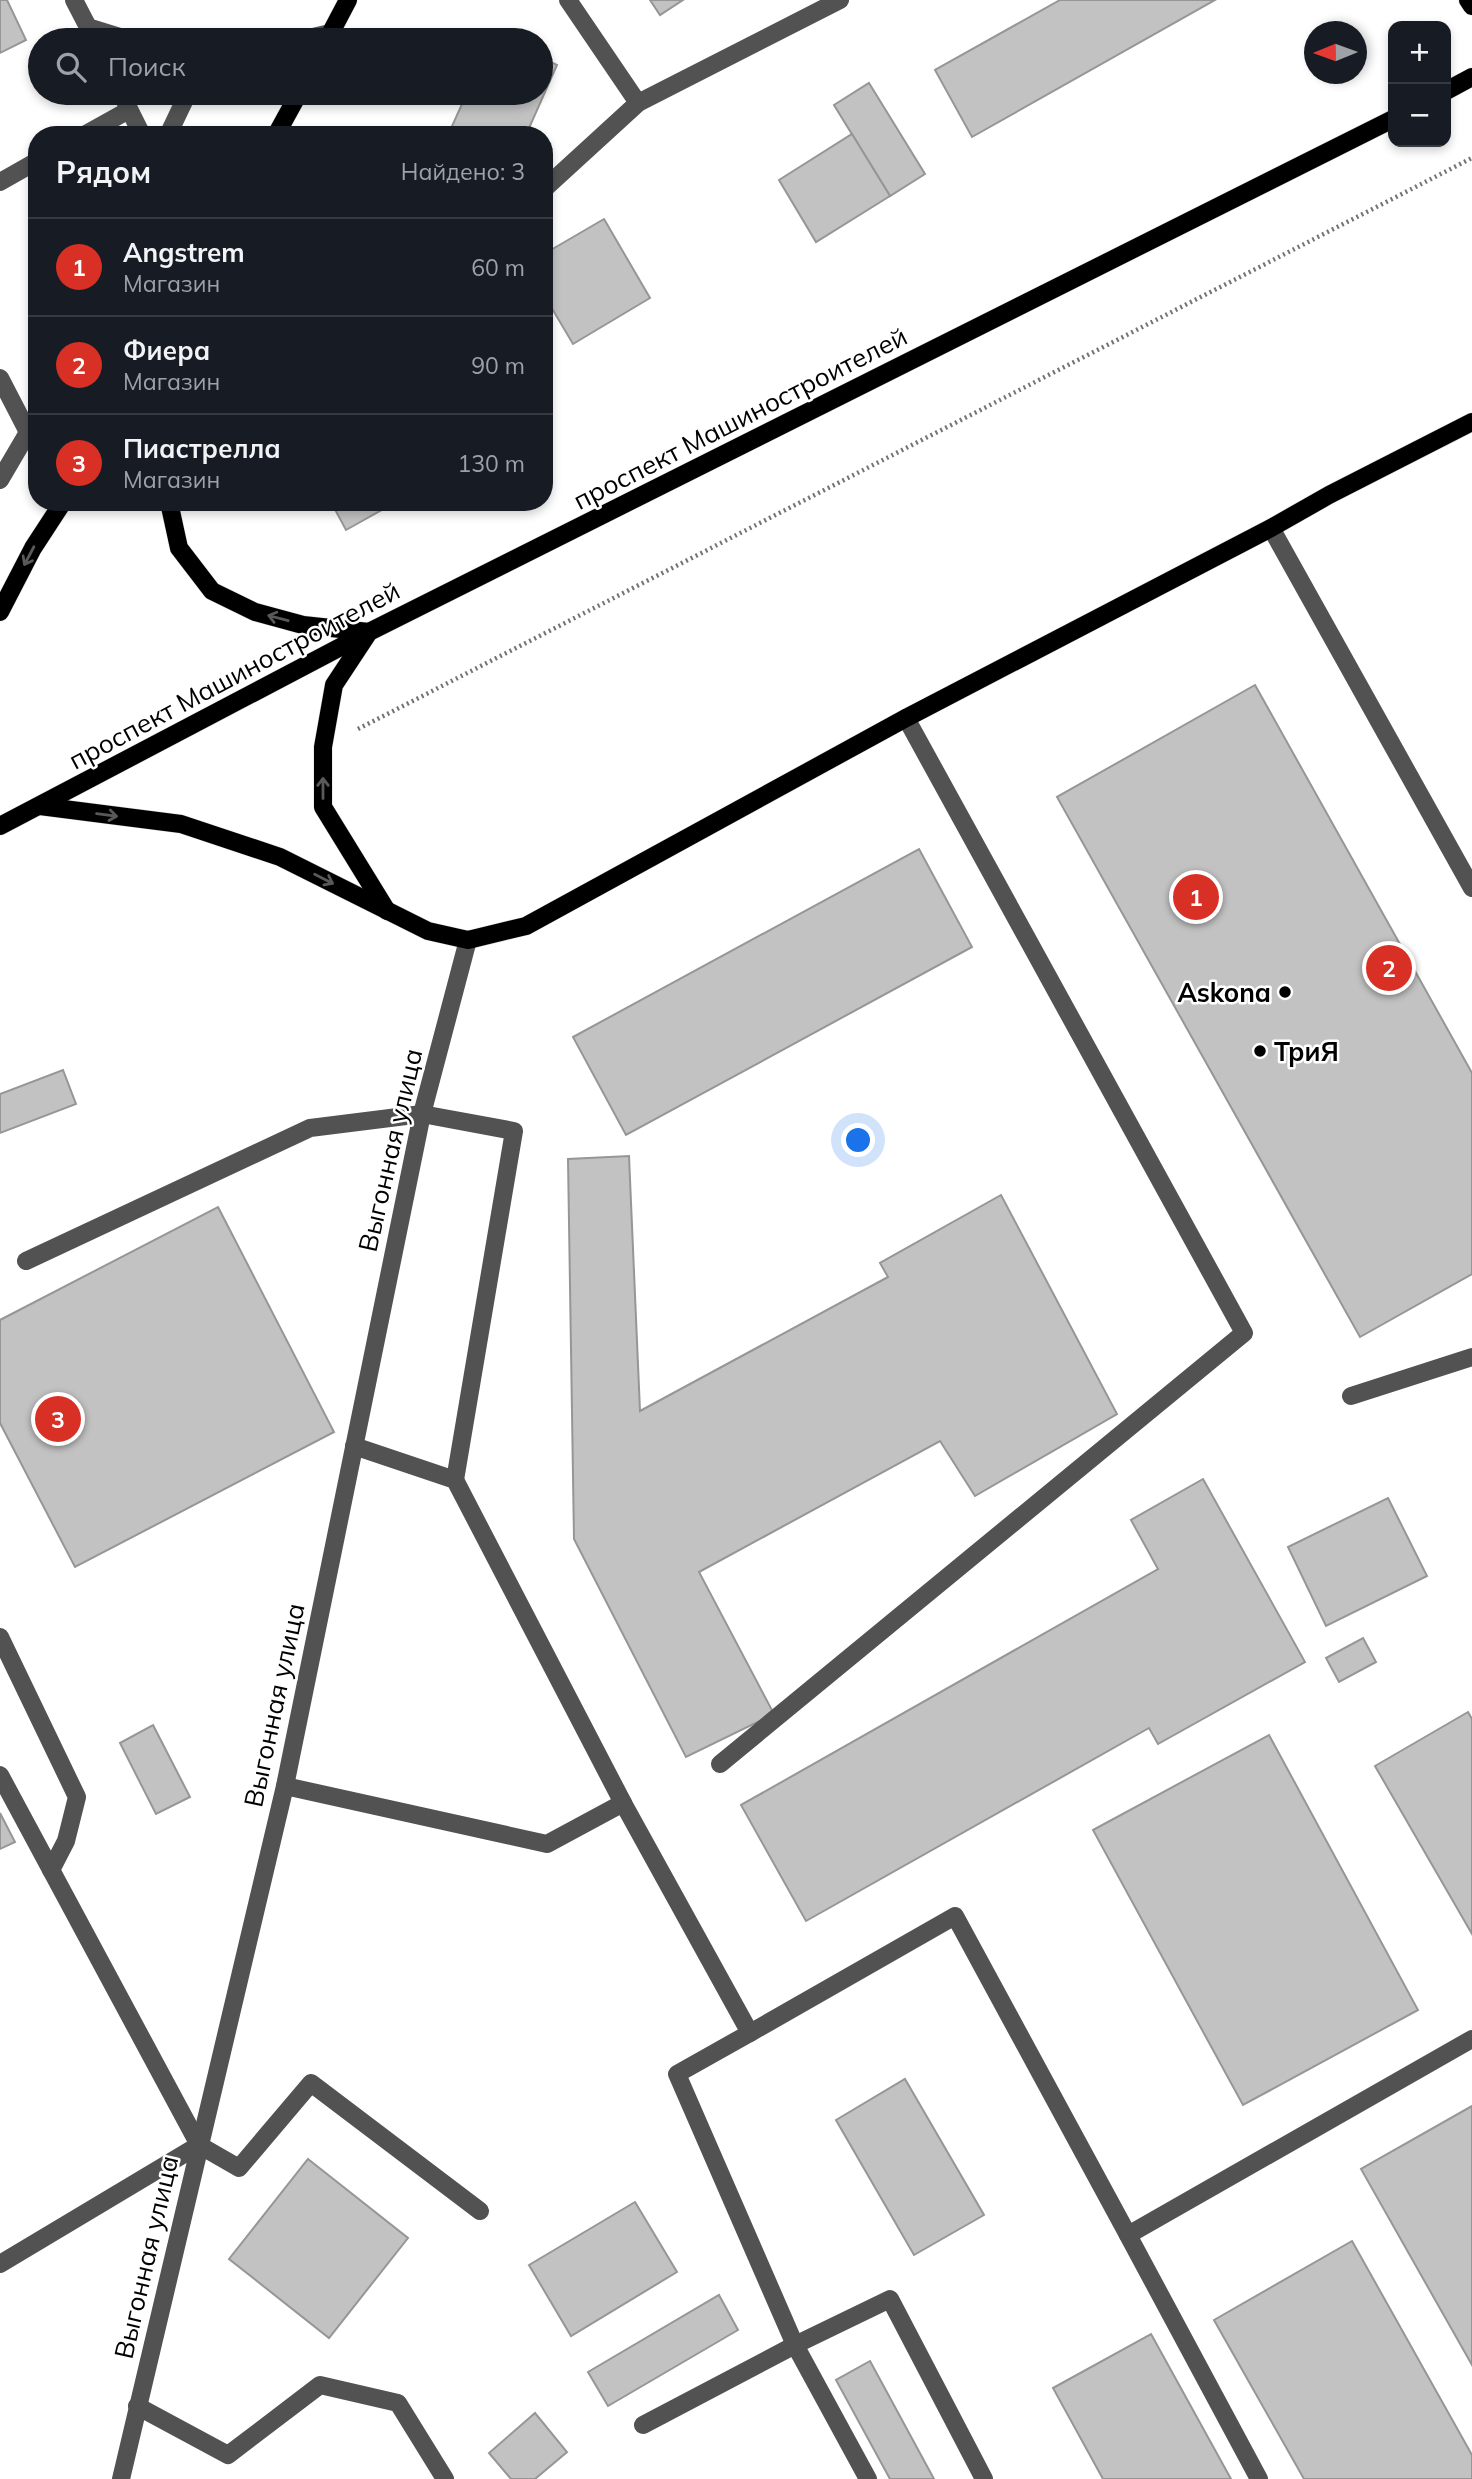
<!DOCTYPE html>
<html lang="ru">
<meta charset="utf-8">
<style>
:root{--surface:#171b24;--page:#242831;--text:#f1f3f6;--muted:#9ea1a6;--line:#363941;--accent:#d93025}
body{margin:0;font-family:Mulish,sans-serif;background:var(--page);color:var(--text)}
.controls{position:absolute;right:21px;top:21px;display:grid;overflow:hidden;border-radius:14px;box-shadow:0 4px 10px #0003}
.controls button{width:63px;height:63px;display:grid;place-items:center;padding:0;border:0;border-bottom:2px solid var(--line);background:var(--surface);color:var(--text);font:35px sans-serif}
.compass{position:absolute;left:1304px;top:21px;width:63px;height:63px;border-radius:50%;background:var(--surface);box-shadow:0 4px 10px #0003;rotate:269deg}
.you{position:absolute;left:859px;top:1141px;width:24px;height:24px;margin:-18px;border:5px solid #fff;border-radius:50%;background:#1a73e8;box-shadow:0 0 0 10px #1a73e833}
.badge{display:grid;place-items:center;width:46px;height:46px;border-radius:50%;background:var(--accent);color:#fff;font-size:23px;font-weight:700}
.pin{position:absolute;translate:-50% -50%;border:4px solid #fff;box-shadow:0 2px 7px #0006}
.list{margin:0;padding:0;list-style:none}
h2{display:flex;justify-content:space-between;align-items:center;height:91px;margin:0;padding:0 28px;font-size:30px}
h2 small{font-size:23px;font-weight:400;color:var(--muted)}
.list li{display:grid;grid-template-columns:46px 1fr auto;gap:21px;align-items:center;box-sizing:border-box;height:98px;padding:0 28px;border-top:2px solid var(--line)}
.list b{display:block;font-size:26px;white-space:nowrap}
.list p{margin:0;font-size:23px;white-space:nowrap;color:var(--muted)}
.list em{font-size:23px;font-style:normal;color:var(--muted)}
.icon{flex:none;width:38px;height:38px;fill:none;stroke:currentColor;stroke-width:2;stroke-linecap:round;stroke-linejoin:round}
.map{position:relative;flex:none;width:1472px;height:2479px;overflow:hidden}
.search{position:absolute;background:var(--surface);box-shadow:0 4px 10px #0003;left:28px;top:28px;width:525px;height:77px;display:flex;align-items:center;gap:18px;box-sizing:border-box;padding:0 24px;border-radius:38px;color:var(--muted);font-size:26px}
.panel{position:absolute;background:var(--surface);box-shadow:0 4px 10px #0003;left:28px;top:126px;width:525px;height:385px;border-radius:28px}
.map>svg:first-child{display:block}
.building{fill:#c2c2c2;stroke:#969696;stroke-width:2}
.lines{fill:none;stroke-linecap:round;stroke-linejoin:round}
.major-casing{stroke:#dbdbdb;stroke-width:19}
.path{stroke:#747474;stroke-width:4.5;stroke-dasharray:2 3.5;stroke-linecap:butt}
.minor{stroke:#525252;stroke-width:18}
.major{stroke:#000;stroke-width:18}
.oneway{stroke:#595959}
.poi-dot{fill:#000;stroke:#fff;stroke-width:2.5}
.labels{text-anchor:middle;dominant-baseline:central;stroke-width:5;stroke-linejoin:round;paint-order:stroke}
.street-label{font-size:26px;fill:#000;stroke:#fff}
.poi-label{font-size:26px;font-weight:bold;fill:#000;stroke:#fff;text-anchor:end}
</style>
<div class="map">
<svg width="1472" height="2479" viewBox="0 0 1472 2479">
<rect width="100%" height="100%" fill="#fff"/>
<g class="building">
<path d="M0,0h7l19,40 -26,13z"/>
<path d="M650,0h33l-23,15z"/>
<path d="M1060,0h155l-243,137 -37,-67z"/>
<path d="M541,57l16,8 -31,70h-78l19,-42h74z"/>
<path d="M869,83l56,91 -35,22 -56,-91z"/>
<path d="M852,134l38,62 -74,46 -37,-62z"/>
<path d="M604,219l46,79 -77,46 -29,-49v-41z"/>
<path d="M331,502h65l-50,28z"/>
<path d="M1255,685l217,388v201l-112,63 -303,-540z"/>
<path d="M919,849l53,98 -346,188 -53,-98z"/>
<path d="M63,1070l13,34 -76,29v-39z"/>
<path d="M629,1156l11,255 248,-134 -8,-14 121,-68 116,219 -142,82 -35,-55 -241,131 75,142 -88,43 -112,-218 -6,-380z"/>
<path d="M218,1207l116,225 -259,135 -75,-144v-103z"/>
<path d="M1203,1479l102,183 -147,82 -9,-16 -343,193 -65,-116 417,-236 -27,-49z"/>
<path d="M1388,1498l39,78 -101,50 -38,-79z"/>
<path d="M1363,1638l13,24 -37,20 -13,-24z"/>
<path d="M1468,1712l4,7v215l-97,-168z"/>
<path d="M153,1725l37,72 -34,17 -36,-71z"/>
<path d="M1269,1735l149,275 -175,95 -150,-275z"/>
<path d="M0,1813l15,29 -15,7z"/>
<path d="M905,2079l79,136 -70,40 -78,-135z"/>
<path d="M1472,2106v259l-111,-196z"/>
<path d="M308,2159l100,79 -79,100 -100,-79z"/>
<path d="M635,2202l42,70 -106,64 -42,-71z"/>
<path d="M1352,2241l120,214v24h-168l-90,-159z"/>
<path d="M719,2295l19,35 -130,76 -20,-34z"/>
<path d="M1151,2334l80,145h-128l-50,-91z"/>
<path d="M870,2361l64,118h-44l-54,-99z"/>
<path d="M535,2413l32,39 -32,27h-24l-22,-26z"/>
</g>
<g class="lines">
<defs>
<g id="major">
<path d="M1468,0l4,6"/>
<path d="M327,40l21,-40"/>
<path d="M1446,91l26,-14"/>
<path d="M276,135l23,-42"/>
<path d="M169,502l10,46 33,43 43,21 48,13 66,7"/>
<path d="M0,612l33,-64 30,-46"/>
<path d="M367,635l-33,50 -11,62v60l64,104"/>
<path d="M40,806l141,18 99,33 148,74 40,9 58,-14 380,-208 365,-190 58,-33 143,-73"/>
<path d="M0,826l369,-194 1024,-513"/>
</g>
</defs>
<use href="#major" class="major-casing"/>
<path class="path" d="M358,729l1114,-571"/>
<g class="minor">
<path d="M74,0l14,27 42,13"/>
<path d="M568,0l70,103"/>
<path d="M300,40l30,-7"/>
<path d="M121,93l21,42"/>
<path d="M84,135l45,-25"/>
<path d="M168,135l20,-42"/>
<path d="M0,182l37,-21"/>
<path d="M544,189l94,-86 202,-103"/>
<path d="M0,378l29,56"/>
<path d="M0,480l37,-63"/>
<path d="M1271,528l201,360"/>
<path d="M26,1261l284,-133 112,-14 92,17 -59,349"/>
<path d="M1351,1396l121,-39"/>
<path d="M354,1446l101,34 168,323"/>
<path d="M0,1637l77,160 -11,44 -15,29"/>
<path d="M720,1764l524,-431 -338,-615"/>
<path d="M0,1775l199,370 40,23 72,-85 169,128"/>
<path d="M285,1786l262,58 76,-41 127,230 -73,41 118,271 73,134"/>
<path d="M750,2033l205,-117 173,319 344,-196"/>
<path d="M1128,2235l131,244"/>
<path d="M0,2264l199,-119"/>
<path d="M137,2406l91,49 92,-70 78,18 47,76"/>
<path d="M643,2425l152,-80 95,-46 94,180"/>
<path d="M121,2479l164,-693 137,-672 46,-174"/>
</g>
<use href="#major" class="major"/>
</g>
<defs><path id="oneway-shaft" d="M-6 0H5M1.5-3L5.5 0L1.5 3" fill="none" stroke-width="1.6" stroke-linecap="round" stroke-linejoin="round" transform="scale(1.75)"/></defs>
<g class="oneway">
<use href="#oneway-shaft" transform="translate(29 556) rotate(118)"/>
<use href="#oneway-shaft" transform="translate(278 618) rotate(-165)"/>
<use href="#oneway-shaft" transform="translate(323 788) rotate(-90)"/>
<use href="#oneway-shaft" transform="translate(107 815) rotate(7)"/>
<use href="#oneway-shaft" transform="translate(324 879) rotate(27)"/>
</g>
<g class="poi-dot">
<circle cx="1285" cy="992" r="7"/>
<circle cx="1260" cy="1051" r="7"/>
</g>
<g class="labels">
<g class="street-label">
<text transform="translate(740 418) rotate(-27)">проспект Машиностроителей</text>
<text transform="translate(234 675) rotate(-28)">проспект Машиностроителей</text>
<text transform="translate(390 1150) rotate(-77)">Выгонная улица</text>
<text transform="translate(274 1705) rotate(-78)">Выгонная улица</text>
<text transform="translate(146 2257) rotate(-77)">Выгонная улица</text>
</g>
<g class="poi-label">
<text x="1271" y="992">Askona</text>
<text x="1274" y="1051" text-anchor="start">ТриЯ</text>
</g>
</g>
</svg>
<div class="controls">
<button>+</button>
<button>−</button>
</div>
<svg class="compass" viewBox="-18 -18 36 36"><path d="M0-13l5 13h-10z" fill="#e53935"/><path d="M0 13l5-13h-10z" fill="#9ea1a6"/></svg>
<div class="you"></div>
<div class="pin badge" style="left:1196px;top:897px">1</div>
<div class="pin badge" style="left:1389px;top:968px">2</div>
<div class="pin badge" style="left:58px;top:1419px">3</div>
<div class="search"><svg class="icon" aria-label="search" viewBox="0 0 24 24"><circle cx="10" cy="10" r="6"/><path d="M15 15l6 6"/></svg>Поиск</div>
<section class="panel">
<h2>Рядом<small>Найдено: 3</small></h2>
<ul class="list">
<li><span class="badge">1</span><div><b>Angstrem</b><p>Магазин</p></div><em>60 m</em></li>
<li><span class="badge">2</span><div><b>Фиера</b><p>Магазин</p></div><em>90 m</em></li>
<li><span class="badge">3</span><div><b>Пиастрелла</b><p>Магазин</p></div><em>130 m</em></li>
</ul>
</section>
</div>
